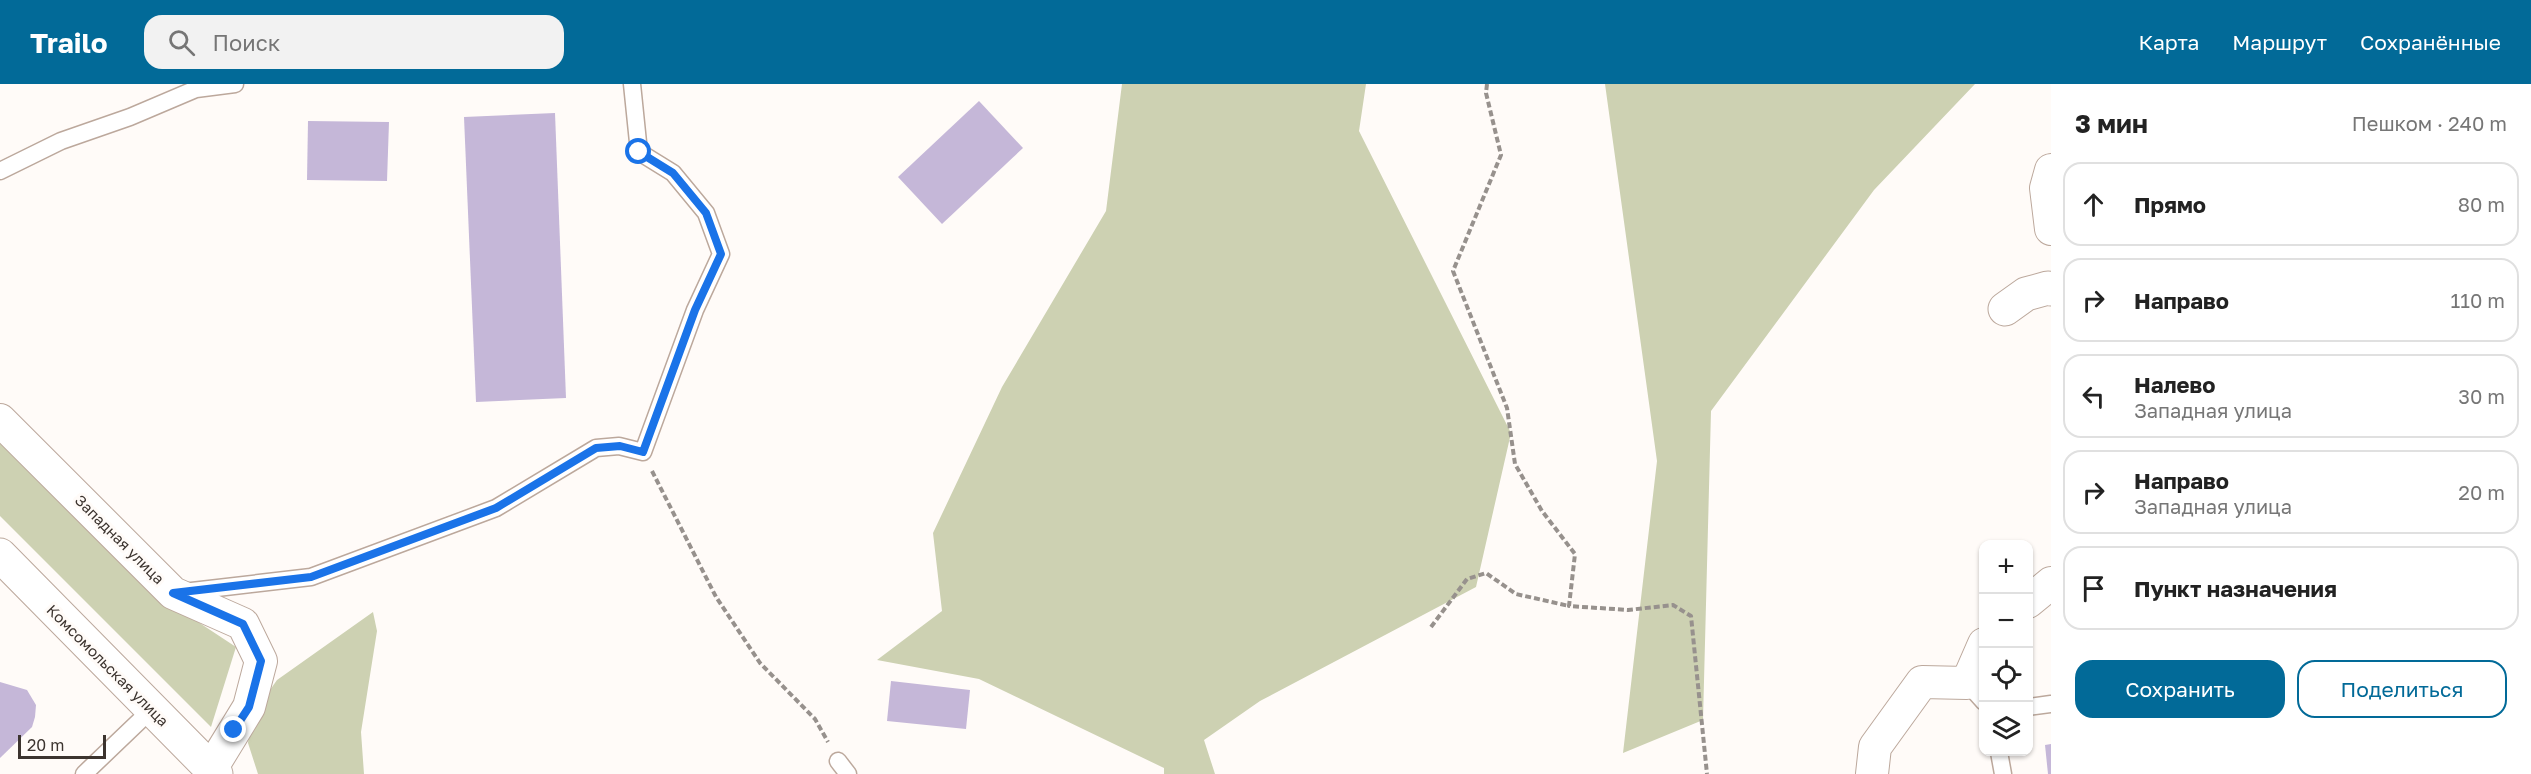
<!DOCTYPE html>
<html lang="ru">
<meta charset="utf-8">
<style>
:root{--surface:#fff;--page:#f2f2f2;--text:#222;--muted:#767676;--line:#e0e0e0;--accent:#026a98}
body{margin:0;font-family:"Golos Text",sans-serif;background:var(--page);color:var(--text)}
.controls{position:absolute;right:18px;bottom:18px;display:grid;overflow:hidden;border-radius:12px;box-shadow:0 2px 4px #0004}
.controls button{width:54px;height:54px;display:grid;place-items:center;padding:0;border:0;border-bottom:2px solid var(--line);background:var(--surface);color:var(--text);font:30px sans-serif}
.scale{position:absolute;left:18px;bottom:15px;width:88px;box-sizing:border-box;padding-left:6px;border:3px solid #3c342f;border-top:0;font-size:16px;line-height:21px;white-space:nowrap;color:#3c342f;-webkit-text-stroke:4px #fffbf8;paint-order:stroke}
.stop{position:absolute;width:18px;height:18px;margin:-14px;border:4px solid #1a73e8;border-radius:50%;background:#fff}
.stop.end{background:#1a73e8;border-color:#fff;box-shadow:0 2px 6px #0008}
.list{margin:0;padding:0;list-style:none}
h2{display:flex;justify-content:space-between;align-items:center;height:78px;margin:0;padding:0 24px;font-size:26px}
h2 small{font-size:20px;font-weight:400;color:var(--muted)}
.list li{display:grid;grid-template-columns:39px 1fr auto;gap:18px;align-items:center;box-sizing:border-box;height:84px;margin:0 12px 12px;padding:0 12px;border:2px solid var(--line);border-radius:18px}
.list b{display:block;font-size:22px;white-space:nowrap}
.list p{margin:0;font-size:20px;white-space:nowrap;color:var(--muted)}
.list em{font-size:20px;font-style:normal;color:var(--muted)}
.actions{display:flex;gap:12px;padding:18px 24px}
.actions a{flex:1;padding:14px 0;border:2px solid var(--accent);border-radius:18px;text-align:center;font-size:21px;color:var(--accent)}
.actions .main{background:var(--accent);color:#fff}
.icon{flex:none;width:33px;height:33px;fill:none;stroke:currentColor;stroke-width:2;stroke-linecap:round;stroke-linejoin:round}
.map{position:relative;flex:none;width:2051px;height:690px;overflow:hidden}
header{display:flex;align-items:center;gap:36px;box-sizing:border-box;height:84px;padding:0 30px;background:var(--accent);color:#fff}
header strong{font-size:28px}
nav{display:flex;gap:33px;margin-inline-start:auto;font-size:21px}
.search{width:420px;height:54px;background:var(--page);display:flex;align-items:center;gap:15px;box-sizing:border-box;padding:0 21px;border-radius:18px;color:var(--muted);font-size:22px}
main{display:flex}
aside{flex:1;background:var(--surface)}
.map>svg:first-child{display:block}
.green{fill:#cdd1b2}
.building{fill:#c5b7d8}
.lines{fill:none;stroke-linecap:round;stroke-linejoin:round}
.service-casing{stroke:#bca89c;stroke-width:19}
.minor-casing{stroke:#bca89c;stroke-width:34}
.secondary-casing{stroke:#bca89c;stroke-width:35}
.path{stroke:#97918d;stroke-width:4;stroke-dasharray:6 3;stroke-linecap:butt}
.service{stroke:#fff;stroke-width:16}
.minor{stroke:#fff;stroke-width:32}
.secondary{stroke:#fff;stroke-width:33}
.route{stroke:#1a73e8;stroke-width:8}
.labels{text-anchor:middle;dominant-baseline:central;stroke-width:6;stroke-linejoin:round;paint-order:stroke}
.street-label{font-size:15px;fill:#3c342f;stroke:#fffbf8}
</style>
<header>
<strong>Trailo</strong>
<div class="search"><svg class="icon" aria-label="search" viewBox="0 0 24 24"><circle cx="10" cy="10" r="6"/><path d="M15 15l6 6"/></svg>Поиск</div>
<nav><a>Карта</a><a>Маршрут</a><a>Сохранённые</a></nav>
</header>
<main>
<div class="map">
<svg width="2051" height="690" viewBox="0 0 2051 690">
<rect width="100%" height="100%" fill="#fffbf8"/>
<g class="green">
<path d="M1122,0h244l-7,47 152,302 -35,154 -216,114 -56,39 11,34h-51v-6l-185,-89 -102,-19 65,-49 -9,-78 69,-146 104,-176z"/>
<path d="M1605,0h370l-101,106 -163,221 -8,309 -80,33 34,-292z"/>
<path d="M0,355l154,154 82,54 -25,80 -211,-211z"/>
<path d="M373,528l4,19 -16,101 3,42h-106l-10,-31 3,-26 26,-37z"/>
</g>
<g class="building">
<path d="M979,17l44,47 -81,76 -44,-47z"/>
<path d="M555,29l11,285 -90,4 -12,-285z"/>
<path d="M308,37l81,1 -2,59 -80,-1z"/>
<path d="M891,597l79,9 -4,39 -79,-8z"/>
<path d="M0,598l27,8 9,15 -1,12 -3,10 -32,31z"/>
<path d="M2051,660v30h-3l-3,-29z"/>
</g>
<g class="lines">
<defs>
<g id="service">
<path d="M0,87l61,-30 69,-24 66,-28 39,-5"/>
<path d="M183,508l128,-15 185,-69 100,-60 23,-2 24,6 52,-142 26,-56 -15,-41 -33,-40 -34,-21 -7,-68"/>
<path d="M1967,599l17,19"/>
<path d="M2028,623l23,-3"/>
<path d="M1999,668l4,22"/>
<path d="M838,677l10,13"/>
<path d="M84,690l68,-65"/>
</g>
<g id="minor">
<path d="M2051,86l-5,18 5,41"/>
<path d="M0,336l173,173 70,31 18,37 -12,46 -38,62"/>
<path d="M2028,518l23,-19"/>
<path d="M1872,690l3,-27 47,-65 45,1 17,-39"/>
</g>
<g id="secondary">
<path d="M2005,225l21,-15 22,-6 3,1"/>
<path d="M0,471l216,219"/>
</g>
</defs>
<use href="#service" class="service-casing"/>
<use href="#minor" class="minor-casing"/>
<use href="#secondary" class="secondary-casing"/>
<g class="path">
<path d="M1487,0l-1,9 15,62 -48,116 54,137 8,56 27,47 33,43 -6,52 59,4 45,-5 18,11 16,158"/>
<path d="M652,387l64,126 44,66 55,56 13,23"/>
<path d="M1431,543l36,-48 19,-6 30,21 53,12"/>
</g>
<use href="#service" class="service"/>
<use href="#minor" class="minor"/>
<use href="#secondary" class="secondary"/>
</g>
<g class="lines">
<path class="route" d="M234,646l15,-23 12,-46 -18,-37 -70,-31 138,-16 185,-69 100,-60 24,-2 23,6 52,-142 26,-56 -15,-41 -33,-40 -34,-21"/>
</g>
<g class="labels">
<g class="street-label">
<text transform="translate(120 455) rotate(45)">Западная улица</text>
<text transform="translate(108 581) rotate(45)">Комсомольская улица</text>
</g>
</g>
</svg>
<div class="controls">
<button>+</button>
<button>−</button>
<button><svg class="icon" aria-label="locate" viewBox="0 0 24 24"><circle cx="12" cy="12" r="6"/><path d="M12 2v4M12 18v4M2 12h4M18 12h4"/></svg></button>
<button><svg class="icon" aria-label="layers" viewBox="0 0 24 24"><path d="M12 4l9 5-9 5-9-5zM3 14l9 5 9-5"/></svg></button>
</div>
<div class="scale">20 m</div>
<div class="stop" style="left:639px;top:68px"></div>
<div class="stop end" style="left:234px;top:646px"></div>
</div>
<aside>
<h2>3 мин<small>Пешком · 240 m</small></h2>
<ul class="list">
<li><svg class="icon" aria-label="ahead" viewBox="0 0 24 24"><path d="M12 20V5M6 11l6-6 6 6"/></svg><div><b>Прямо</b></div><em>80 m</em></li>
<li><svg class="icon" aria-label="right" viewBox="0 0 24 24"><path d="M7 20v-9h11M14 6l5 5-5 5"/></svg><div><b>Направо</b></div><em>110 m</em></li>
<li><svg class="icon" aria-label="left" viewBox="0 0 24 24"><path d="M17 20v-9H6M10 6l-5 5 5 5"/></svg><div><b>Налево</b><p>Западная улица</p></div><em>30 m</em></li>
<li><svg class="icon" aria-label="right" viewBox="0 0 24 24"><path d="M7 20v-9h11M14 6l5 5-5 5"/></svg><div><b>Направо</b><p>Западная улица</p></div><em>20 m</em></li>
<li><svg class="icon" aria-label="arrive" viewBox="0 0 24 24"><path d="M6 21V4h12l-3 4 3 4H6"/></svg><div><b>Пункт назначения</b></div></li>
</ul>
<div class="actions"><a class="main">Сохранить</a><a>Поделиться</a></div>
</aside>
</main>
